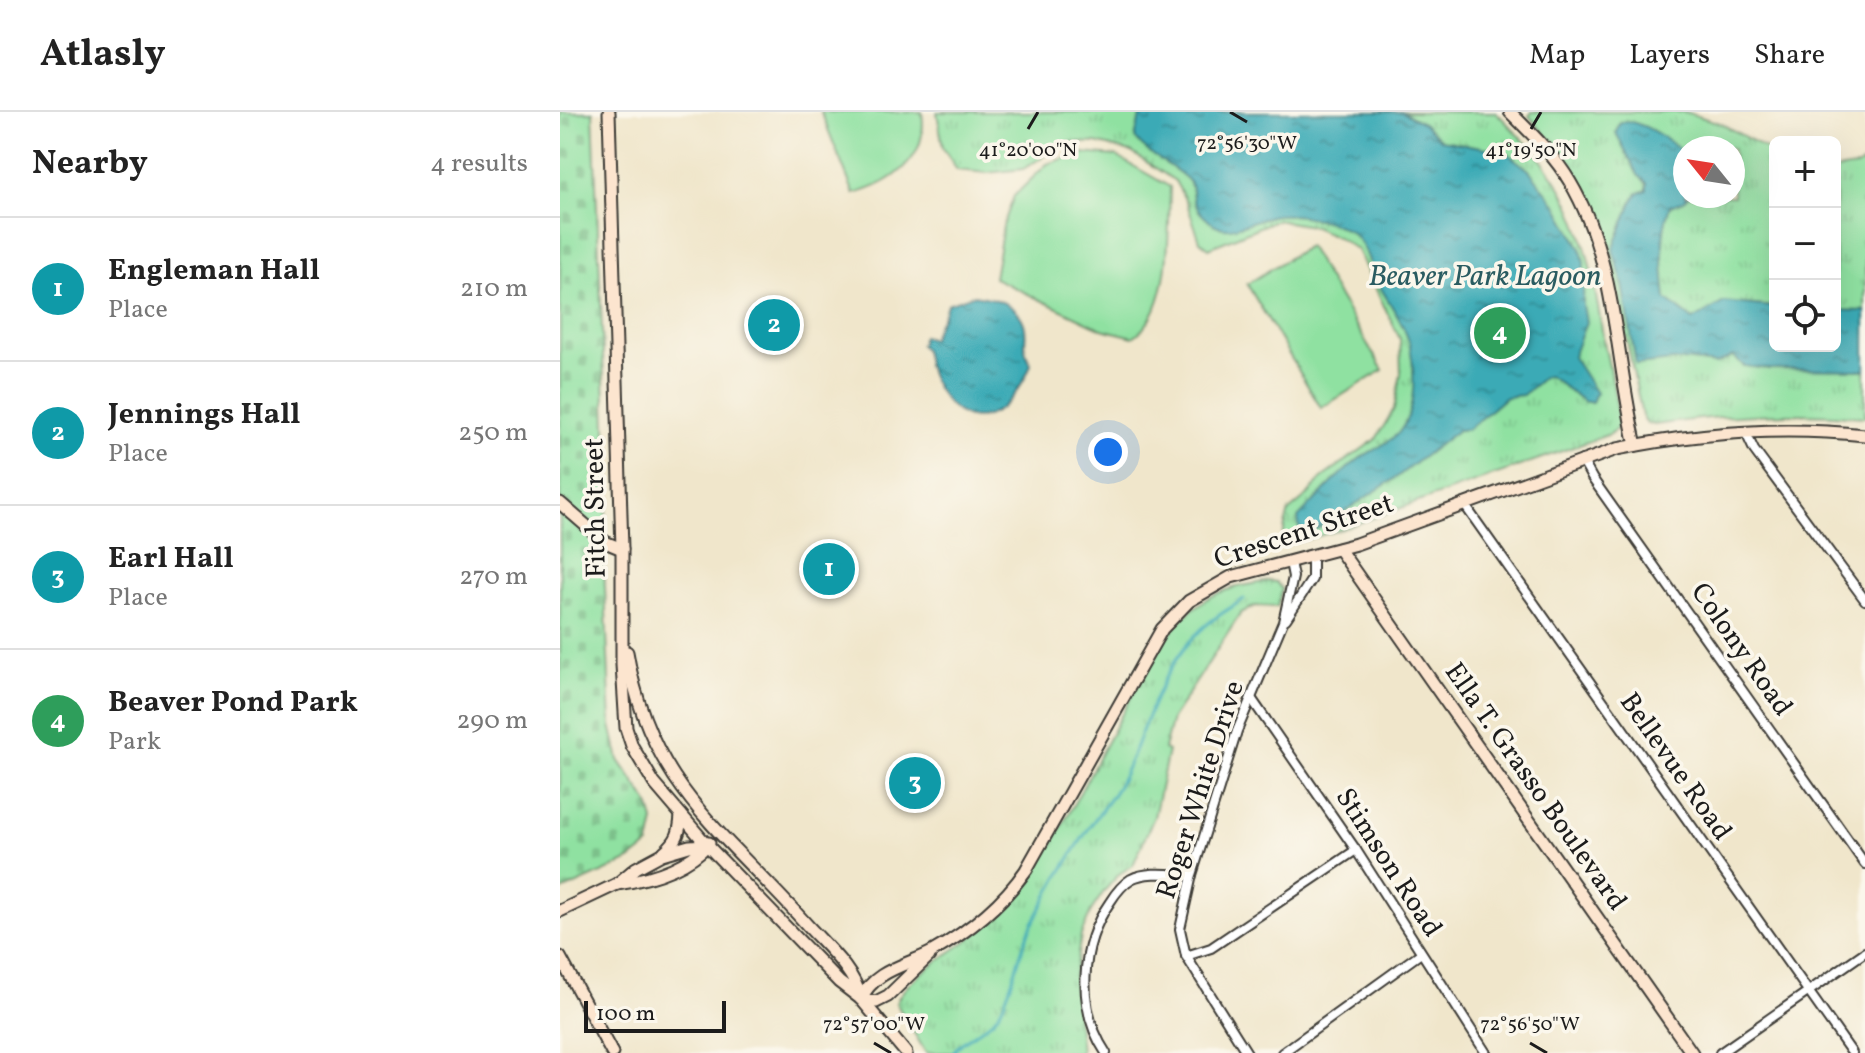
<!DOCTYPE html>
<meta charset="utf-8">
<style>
:root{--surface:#fff;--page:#f2f2f2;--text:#222;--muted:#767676;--line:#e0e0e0;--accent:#db2777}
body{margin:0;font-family:Vollkorn,serif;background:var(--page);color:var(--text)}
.controls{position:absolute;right:24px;top:24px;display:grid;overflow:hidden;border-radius:12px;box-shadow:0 8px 32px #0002}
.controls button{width:72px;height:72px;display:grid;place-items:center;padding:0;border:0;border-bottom:2px solid var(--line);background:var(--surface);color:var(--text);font:40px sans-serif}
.compass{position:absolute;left:1113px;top:24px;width:72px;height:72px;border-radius:50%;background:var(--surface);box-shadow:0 8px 32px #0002;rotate:300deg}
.scale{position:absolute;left:24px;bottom:20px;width:142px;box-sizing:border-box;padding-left:8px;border:4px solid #1c1c1c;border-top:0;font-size:22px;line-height:28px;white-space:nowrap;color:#1c1c1c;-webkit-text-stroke:6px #fbf7ec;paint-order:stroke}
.you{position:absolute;left:548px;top:340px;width:28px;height:28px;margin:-20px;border:6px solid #fff;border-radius:50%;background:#1a73e8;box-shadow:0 0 0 12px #1a73e833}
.badge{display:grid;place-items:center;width:52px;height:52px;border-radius:50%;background:var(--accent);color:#fff;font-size:26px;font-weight:700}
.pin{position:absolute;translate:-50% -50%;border:4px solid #fff;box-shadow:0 2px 8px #0006}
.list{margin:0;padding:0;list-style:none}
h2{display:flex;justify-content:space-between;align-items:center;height:104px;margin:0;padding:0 32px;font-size:34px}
h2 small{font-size:26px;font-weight:400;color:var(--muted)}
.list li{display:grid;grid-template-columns:52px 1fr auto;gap:24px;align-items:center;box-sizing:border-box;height:144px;padding:0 32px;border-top:2px solid var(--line)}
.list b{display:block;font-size:30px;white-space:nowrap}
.list p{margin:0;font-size:26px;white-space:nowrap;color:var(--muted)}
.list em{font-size:26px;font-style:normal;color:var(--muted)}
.icon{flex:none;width:44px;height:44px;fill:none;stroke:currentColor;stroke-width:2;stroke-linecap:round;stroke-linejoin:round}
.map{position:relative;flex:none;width:1305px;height:941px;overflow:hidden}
header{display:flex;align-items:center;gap:48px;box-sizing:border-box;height:112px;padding:0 40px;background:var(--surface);border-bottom:2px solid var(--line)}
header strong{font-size:38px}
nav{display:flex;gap:44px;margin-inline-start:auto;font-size:28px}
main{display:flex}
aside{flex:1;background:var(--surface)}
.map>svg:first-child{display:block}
.cemetery{fill:url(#cemetery-stones);stroke:#567e5e;stroke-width:2}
.park{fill:url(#park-tufts);stroke:#567e5e;stroke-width:2;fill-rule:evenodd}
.pitch{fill:#8fe1a1;stroke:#567e5e;stroke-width:2}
.water{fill:url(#water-ripples);stroke:#2b6369;stroke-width:2}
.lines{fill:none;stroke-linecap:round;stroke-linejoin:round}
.stream{stroke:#3aaab6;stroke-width:3}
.street-casing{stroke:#3c3a36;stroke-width:12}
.secondary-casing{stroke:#3c3a36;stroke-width:15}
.street{stroke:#fff;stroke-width:8}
.secondary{stroke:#fce5cf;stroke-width:11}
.ticks{fill:none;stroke:#1c1c1c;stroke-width:3}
.labels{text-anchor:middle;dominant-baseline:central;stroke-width:7;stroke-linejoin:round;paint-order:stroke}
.street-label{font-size:28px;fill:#1c1c1c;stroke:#fbf7ec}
.water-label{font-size:30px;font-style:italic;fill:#2a5c61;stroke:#fbf7ec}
.ticks-label{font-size:20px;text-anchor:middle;fill:#1c1c1c;stroke:#fbf7ec;stroke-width:7;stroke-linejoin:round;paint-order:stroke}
</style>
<header>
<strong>Atlasly</strong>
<nav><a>Map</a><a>Layers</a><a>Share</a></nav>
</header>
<main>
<aside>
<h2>Nearby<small>4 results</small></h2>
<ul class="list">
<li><span class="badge" style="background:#0f9aa8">1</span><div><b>Engleman Hall</b><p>Place</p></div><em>210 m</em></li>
<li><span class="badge" style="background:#0f9aa8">2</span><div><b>Jennings Hall</b><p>Place</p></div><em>250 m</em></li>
<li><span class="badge" style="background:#0f9aa8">3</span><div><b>Earl Hall</b><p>Place</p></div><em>270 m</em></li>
<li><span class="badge" style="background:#2e9e5b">4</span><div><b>Beaver Pond Park</b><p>Park</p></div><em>290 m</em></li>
</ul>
</aside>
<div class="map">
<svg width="1305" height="941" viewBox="0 0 1305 941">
<defs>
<pattern id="cemetery-stones" width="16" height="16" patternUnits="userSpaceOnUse" patternTransform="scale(2)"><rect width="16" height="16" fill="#8fe1a1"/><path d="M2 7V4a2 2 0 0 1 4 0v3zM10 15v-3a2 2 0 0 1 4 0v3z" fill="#7bc08a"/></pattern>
<pattern id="park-tufts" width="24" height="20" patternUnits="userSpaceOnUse" patternTransform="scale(2)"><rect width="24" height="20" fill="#8fe1a1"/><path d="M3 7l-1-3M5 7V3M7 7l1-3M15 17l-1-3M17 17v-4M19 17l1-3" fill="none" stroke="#7bc08a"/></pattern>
<pattern id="water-ripples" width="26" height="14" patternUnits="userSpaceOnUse" patternTransform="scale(2)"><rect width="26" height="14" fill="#3aaab6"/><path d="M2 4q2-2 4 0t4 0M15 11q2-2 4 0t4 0" fill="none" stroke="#308a93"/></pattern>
</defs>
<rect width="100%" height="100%" fill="#fbf7ec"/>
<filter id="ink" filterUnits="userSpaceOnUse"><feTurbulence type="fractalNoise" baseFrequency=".0125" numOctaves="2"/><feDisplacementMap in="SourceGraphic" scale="16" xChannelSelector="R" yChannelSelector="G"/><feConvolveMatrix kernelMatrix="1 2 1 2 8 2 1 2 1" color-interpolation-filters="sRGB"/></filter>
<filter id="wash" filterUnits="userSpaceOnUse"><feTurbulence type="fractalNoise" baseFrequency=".006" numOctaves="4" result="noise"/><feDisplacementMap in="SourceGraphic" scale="32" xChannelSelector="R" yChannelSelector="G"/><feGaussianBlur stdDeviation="1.8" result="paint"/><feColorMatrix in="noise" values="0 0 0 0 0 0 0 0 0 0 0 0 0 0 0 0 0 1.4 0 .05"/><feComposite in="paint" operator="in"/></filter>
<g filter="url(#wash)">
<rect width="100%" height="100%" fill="#f0e6cb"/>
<path class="cemetery" d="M0,0h33l15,363 -4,90 7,160 8,35 30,44 5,17 -5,24 -19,15 -70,32z"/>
<g class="park">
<path d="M377,0h559c20,21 42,41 58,65 33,49 40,107 50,165 5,27 14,57 15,85l-9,7 -274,97 -53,15 1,-17 5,-18 18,-15 16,-19 53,-38 18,-30 7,-35 -1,-35 -43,-89 -20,-13 -26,-11 -35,-6 -67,28 -9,-7 -14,-40 -11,-20 -44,-29 -35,-9 -29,-1 -44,27 -36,4 -30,-3 -14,-22z"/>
<path d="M972,0h153l35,11 55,31v192h60v-176l21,-3 9,-5v255c-71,-6 -141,-3 -211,8l-7,-2 -5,-7 -34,-172 -8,-29 -28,-49 -43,-50zM1125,36h48v48h-48z"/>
<path d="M709,469l7,1 6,7 -5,18 -22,-1 -14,7 -69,106 -8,30 4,2 -14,66 -21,48 -14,9 -14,16 -14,21 -10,24 -7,43 7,75h-155l-30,-50c9,-24 49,-46 69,-61 21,-15 39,-31 56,-50 39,-57 69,-120 102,-180 22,-40 42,-86 82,-112 19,-12 41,-15 64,-19z"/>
</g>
<g class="pitch">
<path d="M261,0h101c7,46 -28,71 -68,82z"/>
<path d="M522,41l34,3 54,31c-2,42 3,125 -37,150l-31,-8 -108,-51 9,-52 11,-30 33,-32z"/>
<path d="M748,134l75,124 -62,38 -74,-124z"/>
</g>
<g class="water">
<path d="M581,0h261l21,11 18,17 63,11 25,19 29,37 23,42 3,14 -1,42 3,17 -13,35 23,36 -4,9h-7l-36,-26 -5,1 -21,18 -17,2 -39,33h-9l-61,47 -78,51 -12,5 -8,-5 -1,-10c19,-20 39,-42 61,-59 12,-9 32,-16 41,-28 17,-23 15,-62 9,-89 -6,-21 -21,-40 -31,-59 -9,-19 -13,-46 -35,-55 -18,-9 -45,-14 -65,-13 -18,1 -46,18 -58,12 -11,-4 -21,-14 -26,-25 -3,-7 0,-15 -6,-22 -16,-16 -39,-23 -53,-42z"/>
<path d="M1065,9c22,2 44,19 60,33v42h3l-4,5 -14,5c-11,29 -7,63 -4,93l27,21 31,-18 51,5v39h60v-36l30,1v59l-97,-1 -24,-3 -11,-10 -17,8 -33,-4 -47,5 -13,-81 -10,-34 19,-48 6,-9 9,-3v-7l-9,-8 -22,-42 3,-10z"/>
<path d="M413,183c18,2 42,7 50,26 7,15 -4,26 8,43 -14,39 -55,80 -89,32 -5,-8 -12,-19 -14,-28 -3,-9 -1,-16 -8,-23l3,-9 9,3c4,-15 12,-21 15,-35z"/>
</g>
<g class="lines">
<path class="stream" d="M392,941c13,-18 39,-24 49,-44 14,-28 18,-59 32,-86 17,-33 36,-65 56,-95 10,-16 23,-30 31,-46 27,-52 37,-114 84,-155 12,-11 27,-19 40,-28"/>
</g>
</g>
<g filter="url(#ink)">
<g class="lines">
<defs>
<g id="street">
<path d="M1185,319l9,19 111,150"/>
<path d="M1022,348l10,18 273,386"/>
<path d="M904,392l388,549"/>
<path d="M726,507l26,-40v-22"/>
<path d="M691,586l105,152 130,203"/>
<path d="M626,844l25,-8 145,-98"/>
<path d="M546,941c-30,-45 -26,-108 4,-151 5,-8 13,-18 21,-23 18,-9 42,-4 61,-4"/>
<path d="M687,941l-61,-97 -6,-27 12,-54 45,-144 46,-109 10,-45 -3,-15"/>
<path d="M722,941l139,-100"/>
<path d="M1160,941l145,-101"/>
</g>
<g id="secondary">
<path d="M49,0l13,437v116l4,63 6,18 22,37 53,62 132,137 22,17 45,54"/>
<path d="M950,0c22,22 45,44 60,70 47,79 45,177 66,263"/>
<path d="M0,391l45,39 17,7"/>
<path d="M779,437l353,504"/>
<path d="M67,540c22,135 98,180 181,274 20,22 46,44 53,73"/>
<path d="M104,740c14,-12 16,-20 17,-37"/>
<path d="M57,772c33,-5 70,-16 92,-41"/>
<path d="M0,799l57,-27 19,-16 26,-14 27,-8 18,-1"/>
<path d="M0,845l52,96"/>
<path d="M301,887c13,-29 45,-33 71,-47 37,-21 70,-47 94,-82l136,-241 27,-28 42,-24 125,-33 261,-95c83,-17 164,-23 248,-14"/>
<path d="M301,887l15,3 12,-6 41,-40"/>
</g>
</defs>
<use href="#street" class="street-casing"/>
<use href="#secondary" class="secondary-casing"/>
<use href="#street" class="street"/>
<use href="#secondary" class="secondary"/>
</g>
</g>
<path class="ticks" d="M670,0l17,10M468,17l10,-17M971,17l10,-17M314,931l17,10M970,931l17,10"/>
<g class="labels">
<g class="street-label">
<text transform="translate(36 396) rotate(-91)">Fitch Street</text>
<text transform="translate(744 420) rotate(-18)">Crescent Street</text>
<text transform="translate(1181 538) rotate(55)">Colony Road</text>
<text transform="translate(1115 655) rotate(55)">Bellevue Road</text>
<text transform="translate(975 675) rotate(55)">Ella T. Grasso Boulevard</text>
<text transform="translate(641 678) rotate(-72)">Roger White Drive</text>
<text transform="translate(828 751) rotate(57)">Stimson Road</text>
</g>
<g class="water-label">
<text x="925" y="165">Beaver Park Lagoon</text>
</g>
</g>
<g class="ticks-label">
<text x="687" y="37">72°56'30"W</text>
<text x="468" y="44">41°20'00"N</text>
<text x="971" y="44">41°19'50"N</text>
<text x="314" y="918">72°57'00"W</text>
<text x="970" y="918">72°56'50"W</text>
</g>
</svg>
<div class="controls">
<button>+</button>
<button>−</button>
<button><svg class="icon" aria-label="locate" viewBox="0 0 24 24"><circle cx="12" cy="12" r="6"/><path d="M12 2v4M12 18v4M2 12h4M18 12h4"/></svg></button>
</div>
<svg class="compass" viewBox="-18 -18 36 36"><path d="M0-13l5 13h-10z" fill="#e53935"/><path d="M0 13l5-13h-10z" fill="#767676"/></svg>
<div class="scale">100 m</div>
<div class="you"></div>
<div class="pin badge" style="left:269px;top:457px;background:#0f9aa8">1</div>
<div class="pin badge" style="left:214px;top:213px;background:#0f9aa8">2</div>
<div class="pin badge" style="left:355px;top:671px;background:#0f9aa8">3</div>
<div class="pin badge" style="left:940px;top:221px;background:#2e9e5b">4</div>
</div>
</main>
